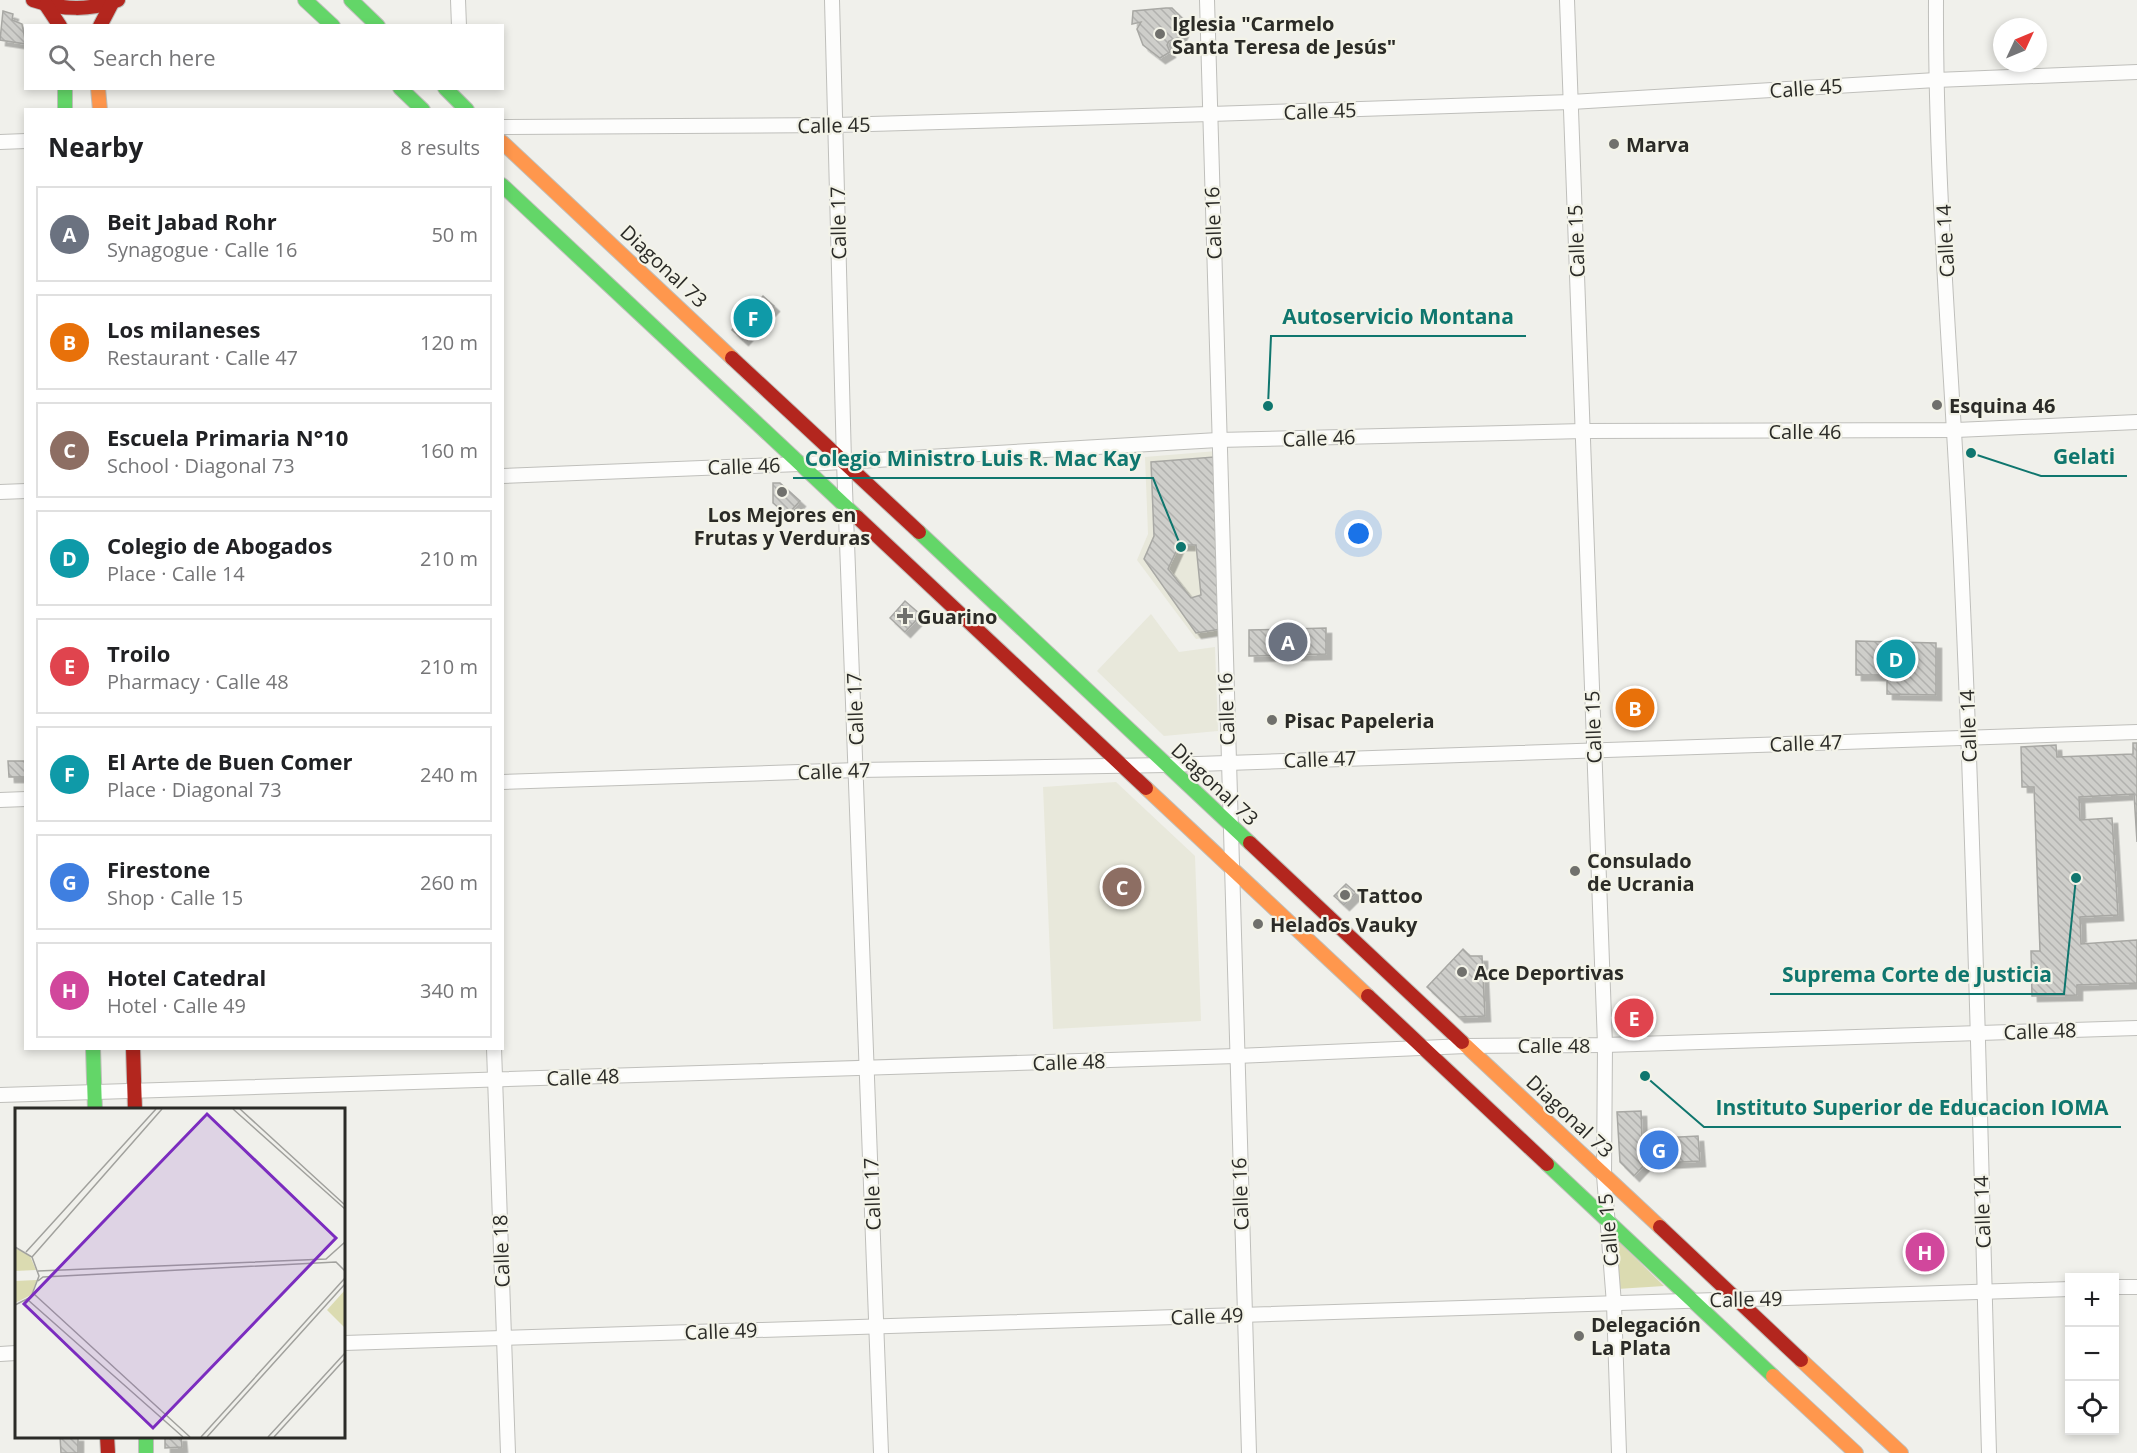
<!DOCTYPE html>
<meta charset="utf-8">
<style>
:root{--surface:#fff;--page:#f2f2f2;--text:#202124;--muted:#757577;--line:#e0e0e0;--accent:#70706c}
body{margin:0;font-family:"Open Sans",sans-serif;background:var(--page);color:var(--text)}
.controls{position:absolute;right:18px;bottom:18px;display:grid;overflow:hidden;border-radius:0px;box-shadow:0 3px 9px #0003}
.controls button{width:54px;height:54px;display:grid;place-items:center;padding:0;border:0;border-bottom:2px solid var(--line);background:var(--surface);color:var(--text);font:30px sans-serif}
.compass{position:absolute;left:1993px;top:18px;width:54px;height:54px;border-radius:50%;background:var(--surface);box-shadow:0 3px 9px #0003;rotate:46deg}
.you{position:absolute;left:1359px;top:534px;width:21px;height:21px;margin:-15px;border:4px solid #fff;border-radius:50%;background:#1a73e8;box-shadow:0 0 0 9px #1a73e833}
.badge{display:grid;place-items:center;width:39px;height:39px;border-radius:50%;background:var(--accent);color:#fff;font-size:20px;font-weight:700}
.pin{position:absolute;translate:-50% -50%;border:3px solid #fff;box-shadow:0 2px 6px #0006}
.list{margin:0;padding:0;list-style:none}
h2{display:flex;justify-content:space-between;align-items:center;height:78px;margin:0;padding:0 24px;font-size:26px}
h2 small{font-size:20px;font-weight:400;color:var(--muted)}
.list li{display:grid;grid-template-columns:39px 1fr auto;gap:18px;align-items:center;box-sizing:border-box;height:96px;margin:0 12px 12px;padding:0 12px;border:2px solid var(--line);border-radius:0px}
.list b{display:block;font-size:22px;white-space:nowrap}
.list p{margin:0;font-size:20px;white-space:nowrap;color:var(--muted)}
.list em{font-size:20px;font-style:normal;color:var(--muted)}
.icon{flex:none;width:33px;height:33px;fill:none;stroke:currentColor;stroke-width:2;stroke-linecap:round;stroke-linejoin:round}
.map{position:relative;flex:none;width:2137px;height:1453px;overflow:hidden}
.search{position:absolute;background:var(--surface);box-shadow:0 3px 9px #0003;left:24px;top:24px;width:480px;height:66px;display:flex;align-items:center;gap:15px;box-sizing:border-box;padding:0 21px;border-radius:0px;color:var(--muted);font-size:22px}
.panel{position:absolute;background:var(--surface);box-shadow:0 3px 9px #0003;left:24px;top:108px;width:480px;height:942px;border-radius:0px}
.map>svg:first-child{display:block}
.built{fill:#e8e8db}
.park{fill:#dbdbb1}
.building{fill:url(#building-back-hatch);stroke:#a8a8a4;stroke-width:1.5;fill-rule:evenodd;filter:url(#shadow)}
.lines{fill:none;stroke-linecap:round;stroke-linejoin:round}
.street-casing{stroke:#bfbfbb;stroke-width:16}
.fast-casing{stroke:#bfbfbb;stroke-width:16}
.slow-casing{stroke:#bfbfbb;stroke-width:16}
.jam-casing{stroke:#bfbfbb;stroke-width:16}
.street{stroke:#fdfdfc;stroke-width:14}
.fast{stroke:#63d668;stroke-width:14}
.slow{stroke:#ff974d;stroke-width:14}
.jam{stroke:#b3261e;stroke-width:14}
.poi-dot{fill:#70706c;stroke:#f3f3e8;stroke-width:2}
.labels{text-anchor:middle;dominant-baseline:central;stroke-width:4.5;stroke-linejoin:round;paint-order:stroke}
.poi-label{font-size:20px;font-weight:bold;fill:#2b2b27;stroke:#f3f3e8;text-anchor:start}
.street-label{font-size:20px;fill:#2b2b27;stroke:#f3f3e8}
.inset-road{fill:none;stroke:#a1a19d;stroke-width:1.5}
.view{fill:#7b2cbf;fill-opacity:0.15;stroke:#7b2cbf;stroke-width:3}
.inset-edge{fill:none;stroke:#2b2b27;stroke-width:3}
.leader{fill:none;stroke:#0f766e;stroke-width:2}
.callout-dot{fill:#0f766e;stroke:#f3f3e8;stroke-width:2}
.callout-label{font-size:21px;text-anchor:middle;font-weight:bold;fill:#0f766e;stroke:#f3f3e8;stroke-width:4.5;stroke-linejoin:round;paint-order:stroke}
</style>
<div class="map">
<svg width="2137" height="1453" viewBox="0 0 2137 1453">
<defs>
<pattern id="building-back-hatch" width="6" height="6" patternUnits="userSpaceOnUse" patternTransform="scale(1.5)"><rect width="6" height="6" fill="#cececa"/><path d="M-1 5l2 2M0 0l6 6M5-1l2 2" fill="none" stroke="#b1b1ae"/></pattern>
<filter id="shadow"><feDropShadow dx="5.5" dy="5.5" stdDeviation="0" flood-color="#0004"/></filter>
</defs>
<rect width="100%" height="100%" fill="#f0f0eb"/>
<g class="built">
<path d="M1217,451l4,184 -25,4 -59,-79 11,-26 -3,-77z"/>
<path d="M1151,614l28,38 36,-5 3,84 -54,5 -67,-65z"/>
<path d="M1116,782l79,74 6,165 -148,8 -10,-242z"/>
</g>
<path class="park" d="M1616,1239l48,47 -47,3z"/>
<g class="building">
<path d="M1166,8h6l10,10 1,13 -3,6 -11,4 -2,4 3,7 -10,6 -17,-13 -6,-16 4,-7 -9,2 1,-13z"/>
<path d="M3,11l10,3 -1,6 10,4 4,20 -26,-4z"/>
<path d="M763,296l11,10 -31,34 -11,-10z"/>
<path d="M1214,457l7,172 -25,4 -52,-74 10,-23 -3,-74zM1179,545h17l5,50 -10,3 -23,-29z"/>
<path d="M773,483h7l20,18 -13,14 -14,-12z"/>
<path d="M905,601l16,14 -16,17 -15,-14z"/>
<path d="M1326,628v26l-77,2v-26z"/>
<path d="M1856,641l80,2v52l-49,-1v-19h-31z"/>
<path d="M2133,743h4v99l-3,-48 -55,3 1,23 32,-2 6,97 -38,2 1,27 56,-4v43l-60,2v10l-45,1 -1,-45h9l-6,-164h-12l-1,-40 35,-2 1,12 76,-3z"/>
<path d="M8,761h18v16h-17z"/>
<path d="M1346,884l10,9 -12,12 -10,-9z"/>
<path d="M1463,949l7,7h12l3,60 -26,1 -32,-30z"/>
<path d="M1641,1111l1,28 56,-3 2,25 -55,3 -11,12 -14,-14 -3,-50z"/>
<path d="M60,1436h18v17h-17z"/>
<path d="M165,1436h16l1,11 -17,1z"/>
</g>
<g class="lines">
<defs>
<g id="street">
<path d="M458,0l1,26"/>
<path d="M832,0l12,462 37,991"/>
<path d="M1207,0l42,1453"/>
<path d="M1567,0l38,1045 -1,130 10,129 5,149"/>
<path d="M1936,0c-1,195 18,389 26,584 13,289 19,579 27,869"/>
<path d="M502,127l334,-2 374,-11 361,-12 365,-22 201,-8"/>
<path d="M0,142l26,-1"/>
<path d="M502,476l323,-13 393,-23 365,-9 373,-1 181,-8"/>
<path d="M0,492l26,-1"/>
<path d="M502,782l356,-12 309,-5 970,-33"/>
<path d="M0,800l26,-1"/>
<path d="M494,1048l14,405"/>
<path d="M0,1095l1236,-39 230,-10 139,-1 532,-17"/>
<path d="M2114,1287h23"/>
<path d="M344,1343l1726,-54"/>
<path d="M0,1354l16,-1"/>
</g>
<g id="fast">
<path d="M305,0l28,26"/>
<path d="M351,0l27,26"/>
<path d="M65,88v22"/>
<path d="M400,88l23,22"/>
<path d="M445,88l22,22"/>
<path d="M502,185l355,332"/>
<path d="M919,532l331,311"/>
<path d="M93,1048l2,62"/>
<path d="M1547,1164l226,212"/>
<path d="M146,1436v17"/>
</g>
<g id="slow">
<path d="M98,88l2,22"/>
<path d="M502,142l230,216"/>
<path d="M1146,788l222,208"/>
<path d="M1462,1042l198,185"/>
<path d="M1801,1360l100,93"/>
<path d="M1773,1376l83,77"/>
</g>
<g id="jam">
<path d="M33,0c30,10 56,11 85,0"/>
<path d="M46,5l14,21"/>
<path d="M100,26l12,-23"/>
<path d="M732,358l187,174"/>
<path d="M857,517l289,271"/>
<path d="M1250,843l212,199"/>
<path d="M1368,996l179,168"/>
<path d="M133,1048l2,62"/>
<path d="M1660,1227l141,133"/>
<path d="M107,1436l1,17"/>
</g>
</defs>
<use href="#street" class="street-casing"/>
<use href="#fast" class="fast-casing"/>
<use href="#slow" class="slow-casing"/>
<use href="#jam" class="jam-casing"/>
<use href="#street" class="street"/>
<use href="#fast" class="fast"/>
<use href="#slow" class="slow"/>
<use href="#jam" class="jam"/>
</g>
<g class="poi-dot">
<circle cx="1160" cy="34" r="6"/>
<circle cx="1614" cy="144" r="6"/>
<circle cx="1937" cy="405" r="6"/>
<circle cx="782" cy="492" r="6"/>
<path d="M902 607h6v6h6v6h-6v6h-6v-6h-6v-6h6z"/>
<circle cx="1272" cy="720" r="6"/>
<circle cx="1575" cy="871" r="6"/>
<circle cx="1345" cy="895" r="6"/>
<circle cx="1258" cy="924" r="6"/>
<circle cx="1462" cy="972" r="6"/>
<circle cx="1579" cy="1336" r="6"/>
</g>
<g class="labels">
<g class="poi-label">
<text x="1172" y="23">Iglesia "Carmelo<tspan x="1172" dy="23">Santa Teresa de Jesús"</tspan></text>
<text x="1626" y="144">Marva</text>
<text x="1949" y="405">Esquina 46</text>
<text x="782" y="514" text-anchor="middle">Los Mejores en<tspan x="782" dy="23">Frutas y Verduras</tspan></text>
<text x="917" y="616">Guarino</text>
<text x="1284" y="720">Pisac Papeleria</text>
<text x="1587" y="860">Consulado<tspan x="1587" dy="23">de Ucrania</tspan></text>
<text x="1357" y="895">Tattoo</text>
<text x="1270" y="924">Helados Vauky</text>
<text x="1474" y="972">Ace Deportivas</text>
<text x="1591" y="1324">Delegación<tspan x="1591" dy="23">La Plata</tspan></text>
</g>
<g class="street-label">
<text transform="translate(1806 88) rotate(-4)">Calle 45</text>
<text transform="translate(1320 111) rotate(-2)">Calle 45</text>
<text transform="translate(834 125) rotate(-1)">Calle 45</text>
<text transform="translate(838 223) rotate(-91)">Calle 17</text>
<text transform="translate(1213 223) rotate(-92)">Calle 16</text>
<text transform="translate(1576 241) rotate(-92)">Calle 15</text>
<text transform="translate(1945 241) rotate(-93)">Calle 14</text>
<text transform="translate(664 266) rotate(43)">Diagonal 73</text>
<text x="1805" y="431">Calle 46</text>
<text transform="translate(1319 438) rotate(-2)">Calle 46</text>
<text transform="translate(744 466) rotate(-2)">Calle 46</text>
<text transform="translate(855 709) rotate(-92)">Calle 17</text>
<text transform="translate(1226 709) rotate(-92)">Calle 16</text>
<text transform="translate(1968 726) rotate(-92)">Calle 14</text>
<text transform="translate(1593 727) rotate(-92)">Calle 15</text>
<text transform="translate(1806 743) rotate(-2)">Calle 47</text>
<text transform="translate(1320 759) rotate(-2)">Calle 47</text>
<text transform="translate(834 771) rotate(-2)">Calle 47</text>
<text transform="translate(1215 784) rotate(43)">Diagonal 73</text>
<text transform="translate(2040 1031) rotate(-2)">Calle 48</text>
<text x="1554" y="1045">Calle 48</text>
<text transform="translate(1069 1062) rotate(-2)">Calle 48</text>
<text transform="translate(583 1077) rotate(-2)">Calle 48</text>
<text transform="translate(1570 1116) rotate(43)">Diagonal 73</text>
<text transform="translate(872 1194) rotate(-92)">Calle 17</text>
<text transform="translate(1240 1194) rotate(-92)">Calle 16</text>
<text transform="translate(1982 1212) rotate(-92)">Calle 14</text>
<text transform="translate(1608 1230) rotate(-95)">Calle 15</text>
<text transform="translate(501 1251) rotate(-92)">Calle 18</text>
<text transform="translate(1746 1299) rotate(-1)">Calle 49</text>
<text transform="translate(1207 1316) rotate(-2)">Calle 49</text>
<text transform="translate(721 1331) rotate(-2)">Calle 49</text>
</g>
</g>
<g transform="translate(15 1108)">
<rect width="330" height="330" fill="#f0f0eb"/>
<path d="M330,182v38l-18,-18z" fill="#dbdbb1"/>
<path d="M0,140l15,8 6,14 -21,1zM22,172l-6,15 -16,8v-22z" fill="#dbdbb1"/>
<path class="inset-road" d="M218,1l112,100M225,1l105,96M0,139l17,10 7,19 -8,21 -16,8M11,144l130,-143M17,149l130,-148M23,163l288,-12 19,-17M23,173l5,-4 293,-15 9,9M19,186l156,143M13,192l155,137M186,329l144,-159M192,329l138,-153M253,329l77,-84M259,329l71,-78"/>
<path class="view" d="M192,6l129,124 -183,190 -129,-124z"/>
<rect width="330" height="330" class="inset-edge"/>
</g>
<path class="leader" d="M1268 406L1271 336H1526M1971 453L2041 476H2127M1181 547L1153 478H793M2076 878L2064 994H1770M1645 1076L1704 1127H2121"/>
<g class="callout-dot">
<circle cx="1268" cy="406" r="6"/>
<circle cx="1971" cy="453" r="6"/>
<circle cx="1181" cy="547" r="6"/>
<circle cx="2076" cy="878" r="6"/>
<circle cx="1645" cy="1076" r="6"/>
</g>
<g class="callout-label">
<text x="1398" y="324">Autoservicio Montana</text>
<text x="2084" y="464">Gelati</text>
<text x="973" y="466">Colegio Ministro Luis R. Mac Kay</text>
<text x="1917" y="982">Suprema Corte de Justicia</text>
<text x="1912" y="1115">Instituto Superior de Educacion IOMA</text>
</g>
</svg>
<div class="controls">
<button>+</button>
<button>−</button>
<button><svg class="icon" aria-label="locate" viewBox="0 0 24 24"><circle cx="12" cy="12" r="6"/><path d="M12 2v4M12 18v4M2 12h4M18 12h4"/></svg></button>
</div>
<svg class="compass" viewBox="-18 -18 36 36"><path d="M0-13l5 13h-10z" fill="#e53935"/><path d="M0 13l5-13h-10z" fill="#757577"/></svg>
<div class="you"></div>
<div class="pin badge" style="left:1288px;top:642px;background:#6b7280">A</div>
<div class="pin badge" style="left:1635px;top:708px;background:#e8710a">B</div>
<div class="pin badge" style="left:1122px;top:887px;background:#8d6e63">C</div>
<div class="pin badge" style="left:1896px;top:659px;background:#0f9aa8">D</div>
<div class="pin badge" style="left:1634px;top:1018px;background:#e0444e">E</div>
<div class="pin badge" style="left:753px;top:318px;background:#0f9aa8">F</div>
<div class="pin badge" style="left:1659px;top:1150px;background:#3f7fe0">G</div>
<div class="pin badge" style="left:1925px;top:1252px;background:#d1479c">H</div>
<div class="search"><svg class="icon" aria-label="search" viewBox="0 0 24 24"><circle cx="10" cy="10" r="6"/><path d="M15 15l6 6"/></svg>Search here</div>
<section class="panel">
<h2>Nearby<small>8 results</small></h2>
<ul class="list">
<li><span class="badge" style="background:#6b7280">A</span><div><b>Beit Jabad Rohr</b><p>Synagogue · Calle 16</p></div><em>50 m</em></li>
<li><span class="badge" style="background:#e8710a">B</span><div><b>Los milaneses</b><p>Restaurant · Calle 47</p></div><em>120 m</em></li>
<li><span class="badge" style="background:#8d6e63">C</span><div><b>Escuela Primaria N°10</b><p>School · Diagonal 73</p></div><em>160 m</em></li>
<li><span class="badge" style="background:#0f9aa8">D</span><div><b>Colegio de Abogados</b><p>Place · Calle 14</p></div><em>210 m</em></li>
<li><span class="badge" style="background:#e0444e">E</span><div><b>Troilo</b><p>Pharmacy · Calle 48</p></div><em>210 m</em></li>
<li><span class="badge" style="background:#0f9aa8">F</span><div><b>El Arte de Buen Comer</b><p>Place · Diagonal 73</p></div><em>240 m</em></li>
<li><span class="badge" style="background:#3f7fe0">G</span><div><b>Firestone</b><p>Shop · Calle 15</p></div><em>260 m</em></li>
<li><span class="badge" style="background:#d1479c">H</span><div><b>Hotel Catedral</b><p>Hotel · Calle 49</p></div><em>340 m</em></li>
</ul>
</section>
</div>
